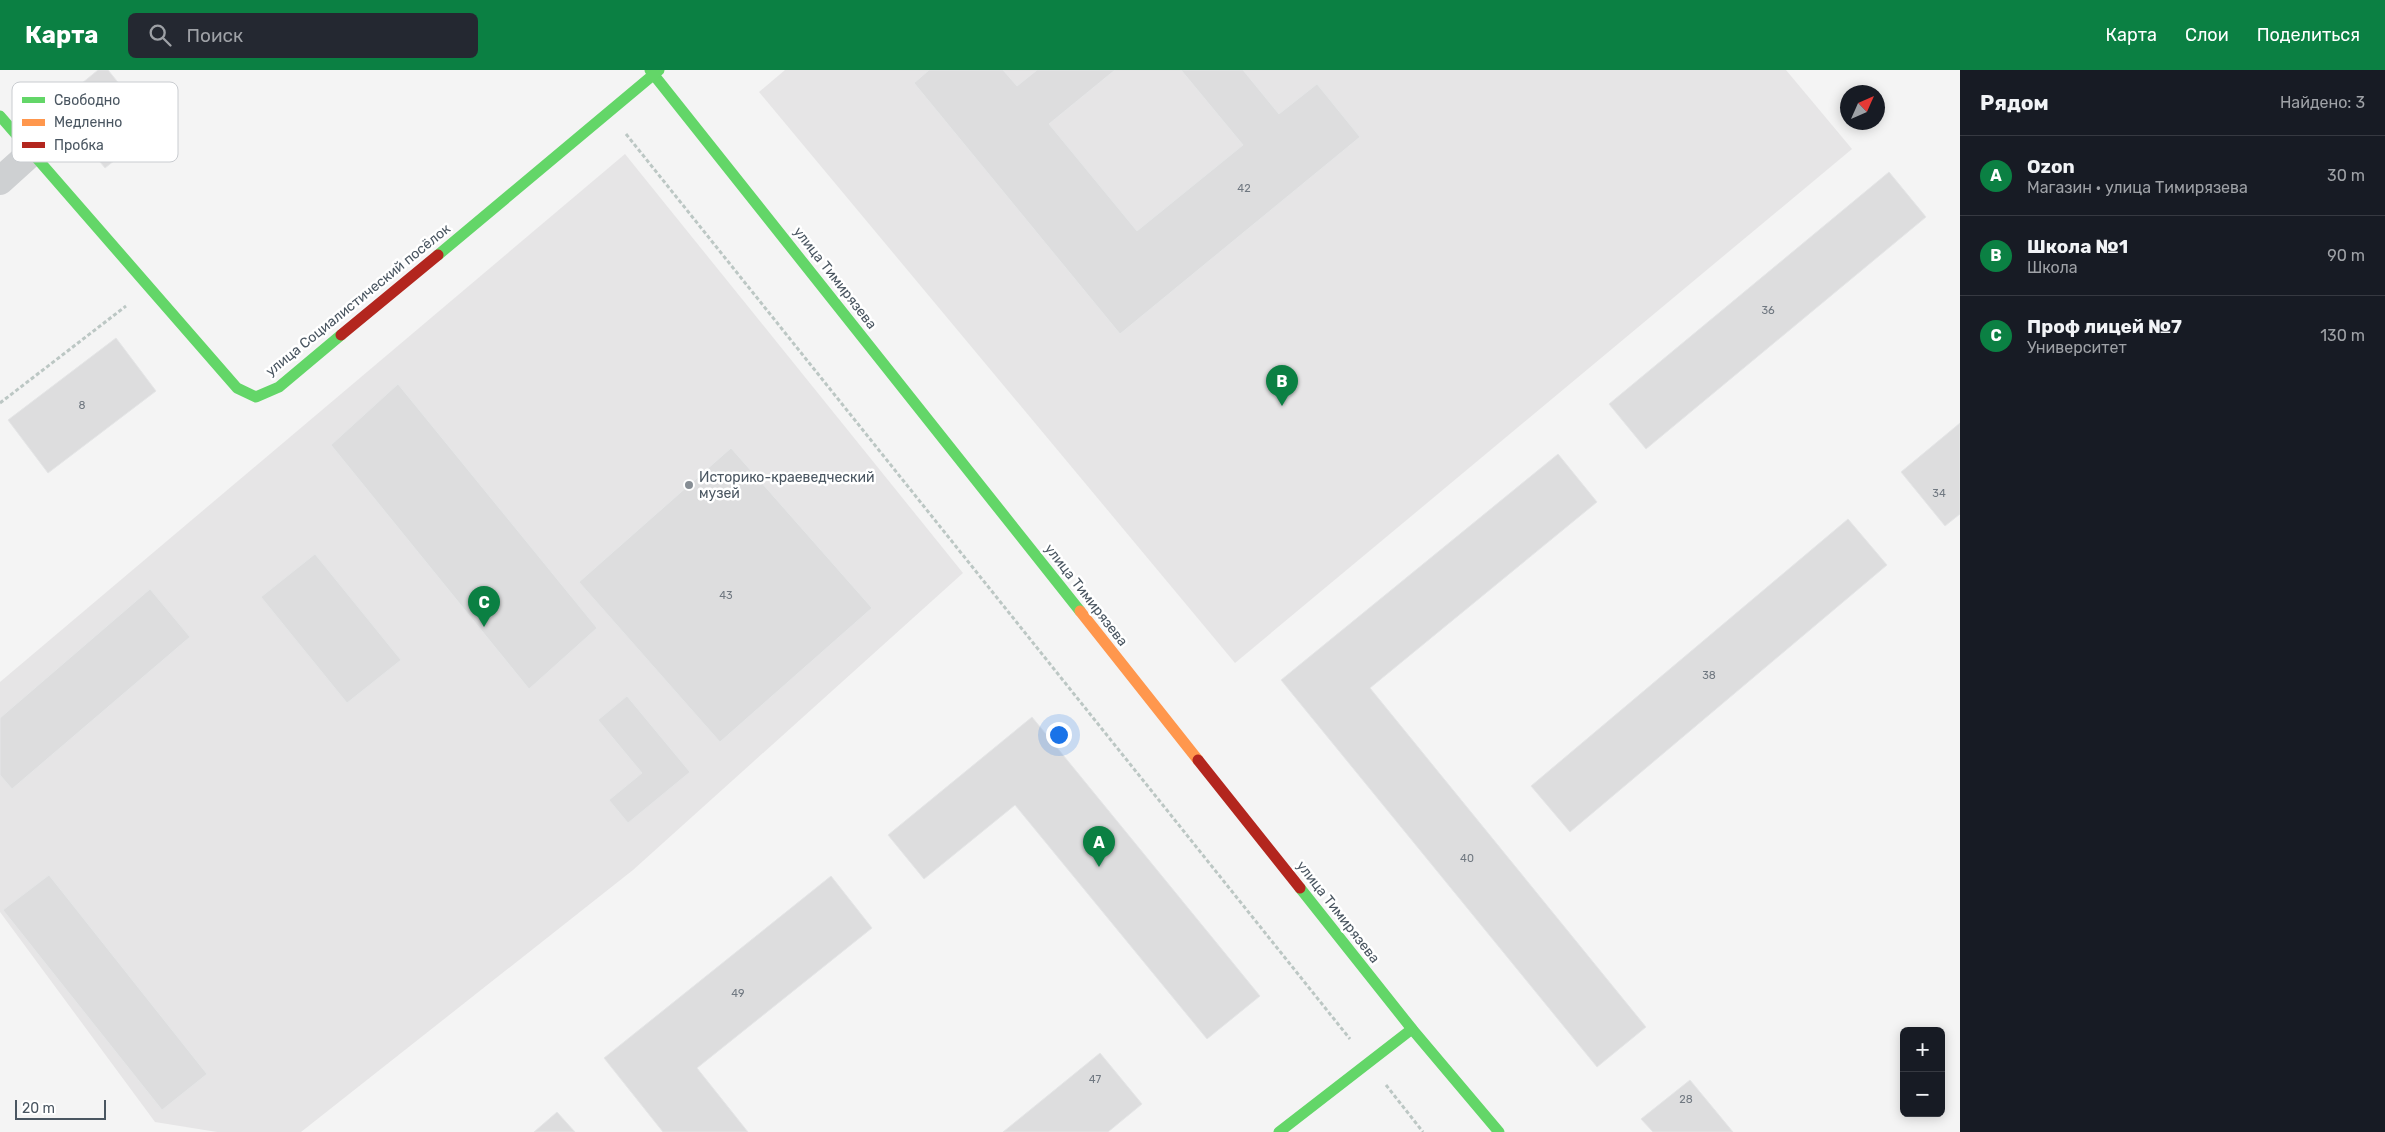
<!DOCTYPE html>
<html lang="ru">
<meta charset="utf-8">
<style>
:root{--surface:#171b24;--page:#242831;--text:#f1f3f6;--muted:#9ea1a6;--line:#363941;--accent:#0b8043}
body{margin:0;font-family:Rubik,sans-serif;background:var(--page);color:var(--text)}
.controls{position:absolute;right:15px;bottom:15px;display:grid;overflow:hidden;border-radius:8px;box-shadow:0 2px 12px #0003}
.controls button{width:45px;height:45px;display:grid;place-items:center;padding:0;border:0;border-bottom:1px solid var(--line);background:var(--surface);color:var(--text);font:25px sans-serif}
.compass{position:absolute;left:1840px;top:15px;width:45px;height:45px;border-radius:50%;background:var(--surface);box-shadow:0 2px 12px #0003;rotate:45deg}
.scale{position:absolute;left:15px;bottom:12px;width:91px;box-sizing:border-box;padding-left:5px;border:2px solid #4a5661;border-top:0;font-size:14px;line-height:18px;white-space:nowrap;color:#4a5661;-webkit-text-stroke:4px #fff;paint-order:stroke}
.you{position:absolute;left:1058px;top:664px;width:18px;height:18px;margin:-12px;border:4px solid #fff;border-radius:50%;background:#1a73e8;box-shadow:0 0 0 8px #1a73e833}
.badge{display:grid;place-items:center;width:32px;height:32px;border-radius:50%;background:var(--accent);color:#fff;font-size:16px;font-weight:700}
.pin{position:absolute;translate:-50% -41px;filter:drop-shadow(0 1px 2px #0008)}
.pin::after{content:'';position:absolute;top:26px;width:18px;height:15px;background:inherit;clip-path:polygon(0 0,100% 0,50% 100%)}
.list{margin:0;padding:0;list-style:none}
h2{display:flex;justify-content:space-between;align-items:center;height:65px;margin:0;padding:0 20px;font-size:21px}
h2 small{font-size:16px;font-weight:400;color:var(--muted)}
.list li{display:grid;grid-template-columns:32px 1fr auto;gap:15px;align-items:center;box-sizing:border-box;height:80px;padding:0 20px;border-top:1px solid var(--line)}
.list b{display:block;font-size:19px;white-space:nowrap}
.list p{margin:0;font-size:16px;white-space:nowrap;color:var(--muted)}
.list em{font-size:16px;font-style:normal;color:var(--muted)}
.icon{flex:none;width:28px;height:28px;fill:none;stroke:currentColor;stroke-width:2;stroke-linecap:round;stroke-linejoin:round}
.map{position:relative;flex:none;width:1960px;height:1062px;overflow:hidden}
header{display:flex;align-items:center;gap:30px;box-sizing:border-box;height:70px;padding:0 25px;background:var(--accent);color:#fff}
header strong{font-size:24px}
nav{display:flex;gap:28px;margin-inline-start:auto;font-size:18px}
.search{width:350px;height:45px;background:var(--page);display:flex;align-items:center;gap:12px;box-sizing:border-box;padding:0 18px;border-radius:8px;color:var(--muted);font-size:19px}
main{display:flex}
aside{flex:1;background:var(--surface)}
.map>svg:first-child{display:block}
.education{fill:#e6e5e6}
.building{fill:#ddddde;stroke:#e5e6e7}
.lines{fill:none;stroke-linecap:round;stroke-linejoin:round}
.path{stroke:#bcc7c4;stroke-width:3;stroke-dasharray:4 2.5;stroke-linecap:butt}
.street{stroke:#ced0d2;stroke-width:28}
.fast{stroke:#63d668;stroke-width:11}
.slow{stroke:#ff974d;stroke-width:11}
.jam{stroke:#b3261e;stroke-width:11}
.poi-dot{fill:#868d94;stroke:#fff;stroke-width:2}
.labels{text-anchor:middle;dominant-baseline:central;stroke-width:5;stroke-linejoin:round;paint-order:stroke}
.number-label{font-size:11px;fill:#707881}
.street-label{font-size:14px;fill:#4a5661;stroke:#fff}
.poi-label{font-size:14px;fill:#4a5661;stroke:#fff;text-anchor:start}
.key{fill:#fff;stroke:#c9ccd0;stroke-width:1}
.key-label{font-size:14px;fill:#4a5661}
</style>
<header>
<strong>Карта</strong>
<div class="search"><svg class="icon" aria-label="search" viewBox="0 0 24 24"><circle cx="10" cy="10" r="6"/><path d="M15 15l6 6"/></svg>Поиск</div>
<nav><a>Карта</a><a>Слои</a><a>Поделиться</a></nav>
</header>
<main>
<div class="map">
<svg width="1960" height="1062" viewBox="0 0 1960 1062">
<rect width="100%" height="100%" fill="#f4f4f4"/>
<g class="education">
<path d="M785,0h1001l66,79 -617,514 -476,-571z"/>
<path d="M625,84l338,419 -330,297 -332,262h-84l-62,-10 -155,-210v-230z"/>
</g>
<g class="building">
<path d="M98,0h10l47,58 -50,40 -51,-62z"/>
<path d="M929,0h74l14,16 20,-16h78l-66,54 88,107 106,-86 -62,-75h62l36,44 38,-30 43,53 -240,197 -206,-251z"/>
<path d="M1889,102l37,45 -280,232 -37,-45z"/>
<path d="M116,268l40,53 -108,82 -40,-53z"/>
<path d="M398,314l199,244 -68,61 -198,-244z"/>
<path d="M1960,353v91l-15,12 -44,-54z"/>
<path d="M731,378l141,160 -152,134 -141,-160z"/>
<path d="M1558,384l39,48 -227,186 276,339 -49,40 -316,-387z"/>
<path d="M1848,449l39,46 -317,267 -39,-46z"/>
<path d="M315,484l86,106 -54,43 -86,-106z"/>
<path d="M150,519l40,48 -178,152 -12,-14v-57z"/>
<path d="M627,626l63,76 -62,51 -19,-23 33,-27 -44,-53z"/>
<path d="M1032,647l228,279 -53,43 -192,-234 -91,74 -36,-44z"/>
<path d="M49,805l158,199 -45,36 -159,-200z"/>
<path d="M831,806l41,52 -175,140 51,64h-85l-59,-74z"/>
<path d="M1100,983l42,51 -34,28h-105z"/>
<path d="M1690,1010l43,52h-80l-12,-13z"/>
<path d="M557,1042l18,20h-41z"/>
</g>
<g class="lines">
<g class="path">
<path d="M626,64l724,905"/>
<path d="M0,333l126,-97"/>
<path d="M1386,1015l37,47"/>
</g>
<path class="street" d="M0,111l32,-29"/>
<g class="fast">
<path d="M650,0l430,541"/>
<path d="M0,46l237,272 19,9 23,-10 62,-52"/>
<path d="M438,185l221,-185"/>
<path d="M1300,818l112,141 87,103"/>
<path d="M1279,1062l133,-103"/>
</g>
<path class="slow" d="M1080,541l118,149"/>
<g class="jam">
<path d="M341,265l97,-80"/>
<path d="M1198,690l102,128"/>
</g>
</g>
<circle class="poi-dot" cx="689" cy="415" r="5"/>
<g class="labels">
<g class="number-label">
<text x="1244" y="118">42</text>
<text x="1768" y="240">36</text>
<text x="82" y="335">8</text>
<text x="1939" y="423">34</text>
<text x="726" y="525">43</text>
<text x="1709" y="605">38</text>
<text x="1467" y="788">40</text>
<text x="738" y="923">49</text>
<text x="1095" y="1009">47</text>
<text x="1686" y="1029">28</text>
</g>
<g class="street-label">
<text transform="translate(835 208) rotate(52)">улица Тимирязева</text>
<text transform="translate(358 230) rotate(-39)">улица Социалистический посёлок</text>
<text transform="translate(1086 525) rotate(52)">улица Тимирязева</text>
<text transform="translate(1338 842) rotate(52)">улица Тимирязева</text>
</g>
<g class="poi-label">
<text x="699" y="407">Историко-краеведческий<tspan x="699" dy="16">музей</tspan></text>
</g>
</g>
<rect x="12" y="12" width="166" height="80" rx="8" class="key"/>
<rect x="22" y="27" width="23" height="6" fill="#63d668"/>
<rect x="22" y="49" width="23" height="7" fill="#ff974d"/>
<rect x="22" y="72" width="23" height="6" fill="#b3261e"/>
<g class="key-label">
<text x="54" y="35">Свободно</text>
<text x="54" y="57">Медленно</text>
<text x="54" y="80">Пробка</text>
</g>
</svg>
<div class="controls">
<button>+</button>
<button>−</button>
</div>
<svg class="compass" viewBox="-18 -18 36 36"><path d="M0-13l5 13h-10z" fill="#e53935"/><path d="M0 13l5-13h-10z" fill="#9ea1a6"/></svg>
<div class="scale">20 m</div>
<div class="you"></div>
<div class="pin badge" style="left:1099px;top:797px">A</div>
<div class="pin badge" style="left:1282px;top:336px">B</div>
<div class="pin badge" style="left:484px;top:557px">C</div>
</div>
<aside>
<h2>Рядом<small>Найдено: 3</small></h2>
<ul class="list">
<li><span class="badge">A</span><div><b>Ozon</b><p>Магазин · улица Тимирязева</p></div><em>30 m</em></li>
<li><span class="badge">B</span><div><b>Школа №1</b><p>Школа</p></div><em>90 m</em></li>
<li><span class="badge">C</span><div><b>Проф лицей №7</b><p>Университет</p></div><em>130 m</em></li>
</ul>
</aside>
</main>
